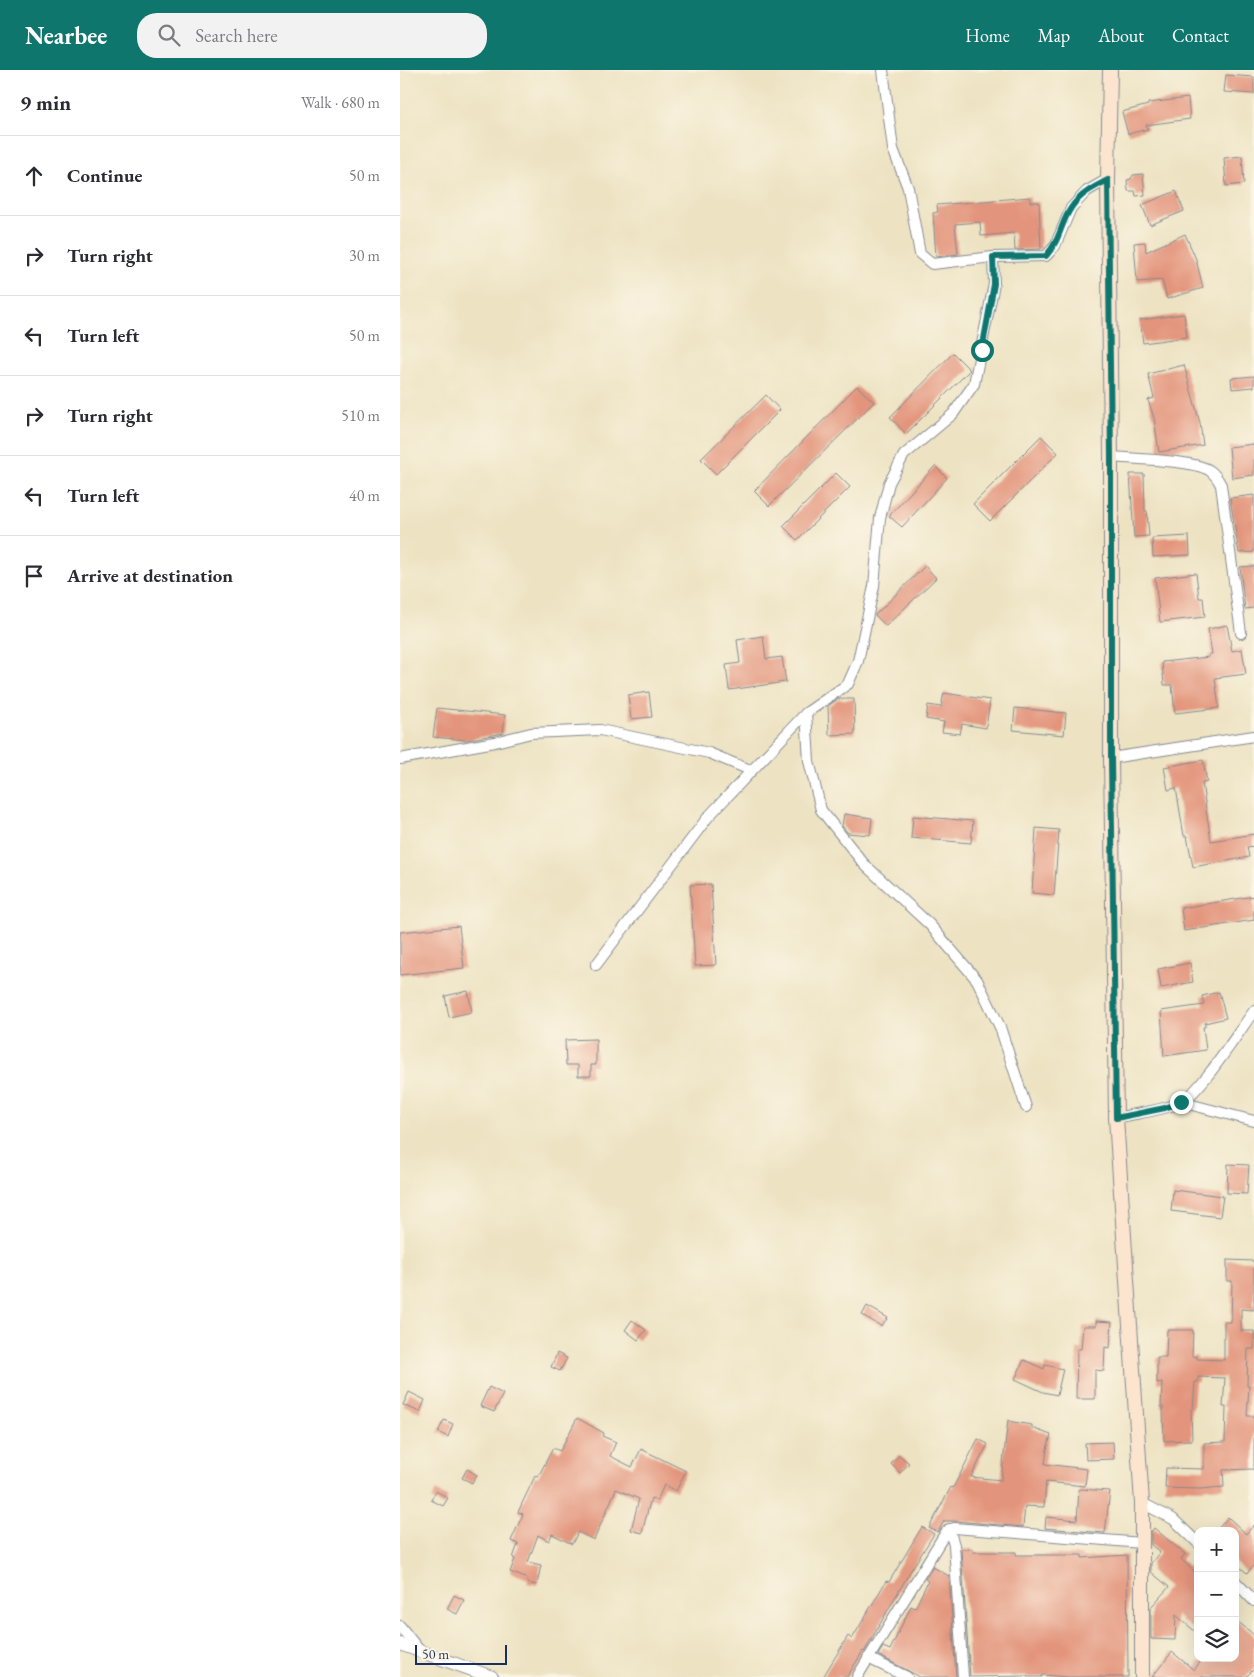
<!DOCTYPE html>
<meta charset="utf-8">
<style>
:root{--surface:#fff;--page:#f2f2f3;--text:#2b2b33;--muted:#7c7c81;--line:#e1e1e2;--accent:#0f766e}
body{margin:0;font-family:"EB Garamond",serif;background:var(--page);color:var(--text)}
.controls{position:absolute;right:15px;bottom:15px;display:grid;overflow:hidden;border-radius:10px;box-shadow:0 5px 20px #0002}
.controls button{width:45px;height:45px;display:grid;place-items:center;padding:0;border:0;border-bottom:1px solid var(--line);background:var(--surface);color:var(--text);font:25px sans-serif}
.scale{position:absolute;left:15px;bottom:12px;width:92px;box-sizing:border-box;padding-left:5px;border:2px solid #1b2f5e;border-top:0;font-size:14px;line-height:18px;white-space:nowrap;color:#1b2f5e;-webkit-text-stroke:4px #fcf5e5;paint-order:stroke}
.stop{position:absolute;width:15px;height:15px;margin:-11px;border:4px solid #0f766e;border-radius:50%;background:#fff}
.stop.end{background:#0f766e;border-color:#fff;box-shadow:0 1px 5px #0008}
.list{margin:0;padding:0;list-style:none}
h2{display:flex;justify-content:space-between;align-items:center;height:65px;margin:0;padding:0 20px;font-size:21px}
h2 small{font-size:16px;font-weight:400;color:var(--muted)}
.list li{display:grid;grid-template-columns:32px 1fr auto;gap:15px;align-items:center;box-sizing:border-box;height:80px;padding:0 20px;border-top:1px solid var(--line)}
.list b{display:block;font-size:19px;white-space:nowrap}
.list em{font-size:16px;font-style:normal;color:var(--muted)}
.icon{flex:none;width:28px;height:28px;fill:none;stroke:currentColor;stroke-width:2;stroke-linecap:round;stroke-linejoin:round}
.map{position:relative;flex:none;width:854px;height:1607px;overflow:hidden}
header{display:flex;align-items:center;gap:30px;box-sizing:border-box;height:70px;padding:0 25px;background:var(--accent);color:#fff}
header strong{font-size:24px}
nav{display:flex;gap:28px;margin-inline-start:auto;font-size:18px}
.search{width:350px;height:45px;background:var(--page);display:flex;align-items:center;gap:12px;box-sizing:border-box;padding:0 18px;border-radius:20px;color:var(--muted);font-size:19px}
main{display:flex}
aside{flex:1;background:var(--surface)}
.map>svg:first-child{display:block}
.building{fill:#e3947b}
.lines{fill:none;stroke-linecap:round;stroke-linejoin:round}
.minor-casing{stroke:#848990;stroke-width:12}
.tertiary-casing{stroke:#848990;stroke-width:14}
.secondary-casing{stroke:#848990;stroke-width:16}
.minor{stroke:#fff;stroke-width:10}
.tertiary{stroke:#fff;stroke-width:12}
.secondary{stroke:#fce5cf;stroke-width:14}
.route{stroke:#0f766e;stroke-width:6}
</style>
<header>
<strong>Nearbee</strong>
<div class="search"><svg class="icon" aria-label="search" viewBox="0 0 24 24"><circle cx="10" cy="10" r="6"/><path d="M15 15l6 6"/></svg>Search here</div>
<nav><a>Home</a><a>Map</a><a>About</a><a>Contact</a></nav>
</header>
<main>
<aside>
<h2>9 min<small>Walk · 680 m</small></h2>
<ul class="list">
<li><svg class="icon" aria-label="ahead" viewBox="0 0 24 24"><path d="M12 20V5M6 11l6-6 6 6"/></svg><div><b>Continue</b></div><em>50 m</em></li>
<li><svg class="icon" aria-label="right" viewBox="0 0 24 24"><path d="M7 20v-9h11M14 6l5 5-5 5"/></svg><div><b>Turn right</b></div><em>30 m</em></li>
<li><svg class="icon" aria-label="left" viewBox="0 0 24 24"><path d="M17 20v-9H6M10 6l-5 5 5 5"/></svg><div><b>Turn left</b></div><em>50 m</em></li>
<li><svg class="icon" aria-label="right" viewBox="0 0 24 24"><path d="M7 20v-9h11M14 6l5 5-5 5"/></svg><div><b>Turn right</b></div><em>510 m</em></li>
<li><svg class="icon" aria-label="left" viewBox="0 0 24 24"><path d="M17 20v-9H6M10 6l-5 5 5 5"/></svg><div><b>Turn left</b></div><em>40 m</em></li>
<li><svg class="icon" aria-label="arrive" viewBox="0 0 24 24"><path d="M6 21V4h12l-3 4 3 4H6"/></svg><div><b>Arrive at destination</b></div></li>
</ul>
</aside>
<div class="map">
<svg width="854" height="1607" viewBox="0 0 854 1607">
<rect width="100%" height="100%" fill="#fcf5e5"/>
<filter id="ink" filterUnits="userSpaceOnUse"><feTurbulence type="fractalNoise" baseFrequency=".02" numOctaves="2"/><feDisplacementMap in="SourceGraphic" scale="10" xChannelSelector="R" yChannelSelector="G"/><feConvolveMatrix kernelMatrix="1 2 1 2 8 2 1 2 1" color-interpolation-filters="sRGB"/></filter>
<filter id="wash" filterUnits="userSpaceOnUse"><feTurbulence type="fractalNoise" baseFrequency=".0096" numOctaves="4" result="noise"/><feDisplacementMap in="SourceGraphic" scale="20" xChannelSelector="R" yChannelSelector="G"/><feGaussianBlur stdDeviation="1.12" result="paint"/><feColorMatrix in="noise" values="0 0 0 0 0 0 0 0 0 0 0 0 0 0 0 0 0 1.4 0 .05"/><feComposite in="paint" operator="in"/></filter>
<g filter="url(#wash)">
<rect width="100%" height="100%" fill="#ede3c3"/>
<g id="blocks">
<g class="building">
<path d="M826,5l28,2v17l-30,-2z"/>
<path d="M788,28l2,21 -44,6 2,4 -20,5 -6,-22 26,-7v-2z"/>
<path d="M842,86l2,28 -18,2 -2,-28z"/>
<path d="M743,104l2,21 -9,1 -1,-5h-7l-1,-11 4,-1 2,-4z"/>
<path d="M776,121l8,20 -34,14 -8,-20z"/>
<path d="M630,127v5h9l2,47 -26,1 -1,-17 -33,3 -1,-14 -25,2 3,30 -22,3 -3,-44 5,-1 -1,-7z"/>
<path d="M785,164l11,25 7,29 -36,11 -5,-19 -25,2 -3,-39 11,-1 1,10z"/>
<path d="M784,244l3,23 -44,6 -3,-23z"/>
<path d="M553,283l17,17 -64,64 -16,-17z"/>
<path d="M784,295l16,58 3,22 -44,7 -5,-34 -6,-18 6,-2 -6,-24z"/>
<path d="M854,306v11l-22,2 -1,-11z"/>
<path d="M457,316l17,16 -105,104 -15,-15z"/>
<path d="M366,325l14,15 -64,64 -15,-15z"/>
<path d="M641,366l17,17 -68,68 -17,-17z"/>
<path d="M854,374v31l-22,3 -3,-31z"/>
<path d="M535,396l12,12 -45,49 -13,-11z"/>
<path d="M436,403l14,14 -53,53 -14,-14z"/>
<path d="M730,404h14l1,37h2l2,25 -15,1z"/>
<path d="M854,425v57l-15,1 -9,-55z"/>
<path d="M789,466l1,19 -37,2 -1,-19z"/>
<path d="M525,496l11,12 -50,48 -11,-11z"/>
<path d="M854,496v42l-9,1 -5,-42z"/>
<path d="M796,503l3,25h4l2,19 -45,5 -5,-44z"/>
<path d="M827,555l5,26 10,-2 4,25 -31,4 4,30 -44,5 -3,-28h-8l-2,-23 47,-5v-3h3l-4,-25z"/>
<path d="M363,566l3,23 16,-2 4,25 -57,8 -3,-25 14,-2 -3,-23z"/>
<path d="M249,622l3,25 -21,2 -3,-24z"/>
<path d="M544,623l46,7 -4,28 -24,-4 -2,10 -18,-2 2,-10 -18,-3 2,-14 13,2z"/>
<path d="M438,629h16l1,35 -26,1 -1,-29z"/>
<path d="M37,638l68,7 -2,18 -37,7 -33,-3z"/>
<path d="M615,638l51,5 -2,22 -51,-5z"/>
<path d="M803,690l4,22 -5,1 9,58 43,-7v12l-7,1 2,10 -56,10 -6,-31h-3l-8,-48 -8,2 -4,-23z"/>
<path d="M444,744l28,4 -2,17 -22,-2 -6,-7z"/>
<path d="M513,746l60,5 -2,22 -60,-5z"/>
<path d="M636,758l23,2 -5,65 -22,-2z"/>
<path d="M311,814l5,81 -21,1 -5,-81z"/>
<path d="M854,826v24l-70,11 -3,-23z"/>
<path d="M59,856l5,42 -64,7v-43z"/>
<path d="M790,893l3,19 -32,6 -3,-19z"/>
<path d="M68,921l4,21 -23,5 -4,-21z"/>
<path d="M819,922l7,26 -21,5v4h-2l3,23 -42,6 -3,-45 43,-6 -2,-9z"/>
<path d="M196,969v26h-5v11h-13v-11h-12l-1,-25z"/>
<path d="M828,1094l21,1 -2,29 -20,-1z"/>
<path d="M773,1120l50,6 -3,21 -49,-6z"/>
<path d="M827,1190l27,1v49l-13,-1v22h13v18h-6l-1,37h2l-2,30h7v53l-31,1 1,17 -24,2 -35,-1 1,-20 38,1v-26l21,-1 1,-35h-3l2,-29 -27,-1v5h-3l-2,27h-2l1,31 -28,1 -1,-34h-2l1,-25 -5,1v-26h9l1,-27h26l-1,27 5,-1v3l27,1v-38h7l1,-41h-5z"/>
<path d="M467,1236l21,12 -7,8 -19,-11z"/>
<path d="M232,1250l14,10 -8,10 -13,-10z"/>
<path d="M696,1251l16,1 -2,26 -5,-1 -1,24 -9,-1v29h-19l1,-50h4l2,-23h13z"/>
<path d="M157,1283l10,5 -7,13 -9,-4z"/>
<path d="M624,1290l20,9 1,-4 18,4 -6,26 -14,-3 -28,-13z"/>
<path d="M89,1317l14,7 -9,18 -14,-6z"/>
<path d="M9,1322l16,8 -5,12 -17,-7z"/>
<path d="M177,1348l27,15 -2,3 14,6 -6,14 22,11 9,-18 45,22 -10,20 -12,-6 -7,16 -6,-3 -9,35 -11,-3 8,-31 -23,-10 -22,51 -16,-8 -6,12 -20,-10 -3,7 -11,-6 -10,27 13,3 -4,20 -10,-2 1,-4 -18,-7 5,-13 -2,-1 5,-14 -7,-3 12,-27 -5,-2 17,-36 3,1 15,-29 7,3z"/>
<path d="M44,1350l9,4 -5,13 -10,-5z"/>
<path d="M608,1350l5,2 19,3v3l19,7 -4,14 -2,15 42,5 -2,17 -39,-4 -2,25 -19,-1 -2,21 -68,-6h-11l-6,11 -9,-4 22,-41 2,1 25,-49 10,5 -17,33 30,3z"/>
<path d="M713,1372l1,17 -28,1 -1,-17z"/>
<path d="M499,1385l10,8 -9,10 -9,-9z"/>
<path d="M67,1399l10,6 -5,8 -10,-5z"/>
<path d="M679,1419l31,2 -5,42 -60,-5 1,-11 31,3z"/>
<path d="M36,1421l12,7 -5,8 -12,-6z"/>
<path d="M828,1447l18,17 8,-9v40l-7,8 -12,-10v-32h-19z"/>
<path d="M522,1457l12,7 -26,41 -44,77 -1,-1 -16,26h-24l25,-41 4,3 34,-58 3,1z"/>
<path d="M754,1458l31,26 -4,5 17,16v59l-22,-19 -1,25 -24,-1v-32l18,-20 -18,-15v-9l9,-11 -9,-7v-13z"/>
<path d="M561,1479h12v3h43v3h66v3l45,-3 1,122h-59l-27,-2v2h-15v-1l-57,1z"/>
<path d="M533,1497l16,9 7,101h-36l-42,-22 5,-8 7,3 21,-44 4,2 13,-27 -3,-2z"/>
<path d="M54,1525l10,5 -7,14 -10,-5z"/>
<path d="M835,1549l19,16v34l-8,8h-94l20,-25 22,18 9,-12h32z"/>
</g>
</g>
</g>
<g filter="url(#ink)">
<use href="#blocks" fill-opacity="0" stroke="#848990" stroke-width="1"/>
<g class="lines">
<defs>
<g id="minor">
<path d="M483,0l10,79 15,39 12,66 12,10 61,-7 53,-1 9,-10 16,-38 16,-17 21,-12"/>
<path d="M711,387c22,2 80,3 98,13 6,4 9,9 12,15l20,148"/>
<path d="M406,643l3,48 12,49 43,54 66,61 47,55 23,47 26,80"/>
<path d="M711,688l143,-22"/>
<path d="M0,689l95,-17 36,-9 69,-3 109,23 41,17"/>
<path d="M196,895l112,-148 98,-104 42,-29 10,-23 16,-75 6,-68 9,-35 15,-28 49,-41 21,-30 20,-100 -1,-27"/>
<path d="M781,1032l73,19"/>
<path d="M716,1048c21,-5 44,-7 64,-15 20,-10 59,-72 74,-92"/>
<path d="M742,1433l31,16 25,24"/>
<path d="M549,1459l5,16 9,132"/>
<path d="M835,1511l19,20"/>
<path d="M0,1556l19,24"/>
<path d="M468,1588l39,19"/>
<path d="M457,1607l89,-145 8,-4 188,15"/>
</g>
<path id="tertiary" d="M0,1574l92,33"/>
<path id="secondary" d="M710,0l-2,109 3,278v301l5,360 26,385v174"/>
</defs>
<use href="#minor" class="minor-casing"/>
<use href="#tertiary" class="tertiary-casing"/>
<use href="#secondary" class="secondary-casing"/>
<use href="#minor" class="minor"/>
<use href="#tertiary" class="tertiary"/>
<use href="#secondary" class="secondary"/>
</g>
</g>
<g class="lines" filter="url(#ink)">
<path class="route" d="M582,280l12,-66 -1,-27 53,-1c15,-17 14,-32 25,-48 9,-14 23,-21 37,-28l3,278v300l5,360 49,-10 16,-6"/>
</g>
</svg>
<div class="controls">
<button>+</button>
<button>−</button>
<button><svg class="icon" aria-label="layers" viewBox="0 0 24 24"><path d="M12 4l9 5-9 5-9-5zM3 14l9 5 9-5"/></svg></button>
</div>
<div class="scale">50 m</div>
<div class="stop" style="left:582px;top:280px"></div>
<div class="stop end" style="left:781px;top:1032px"></div>
</div>
</main>
